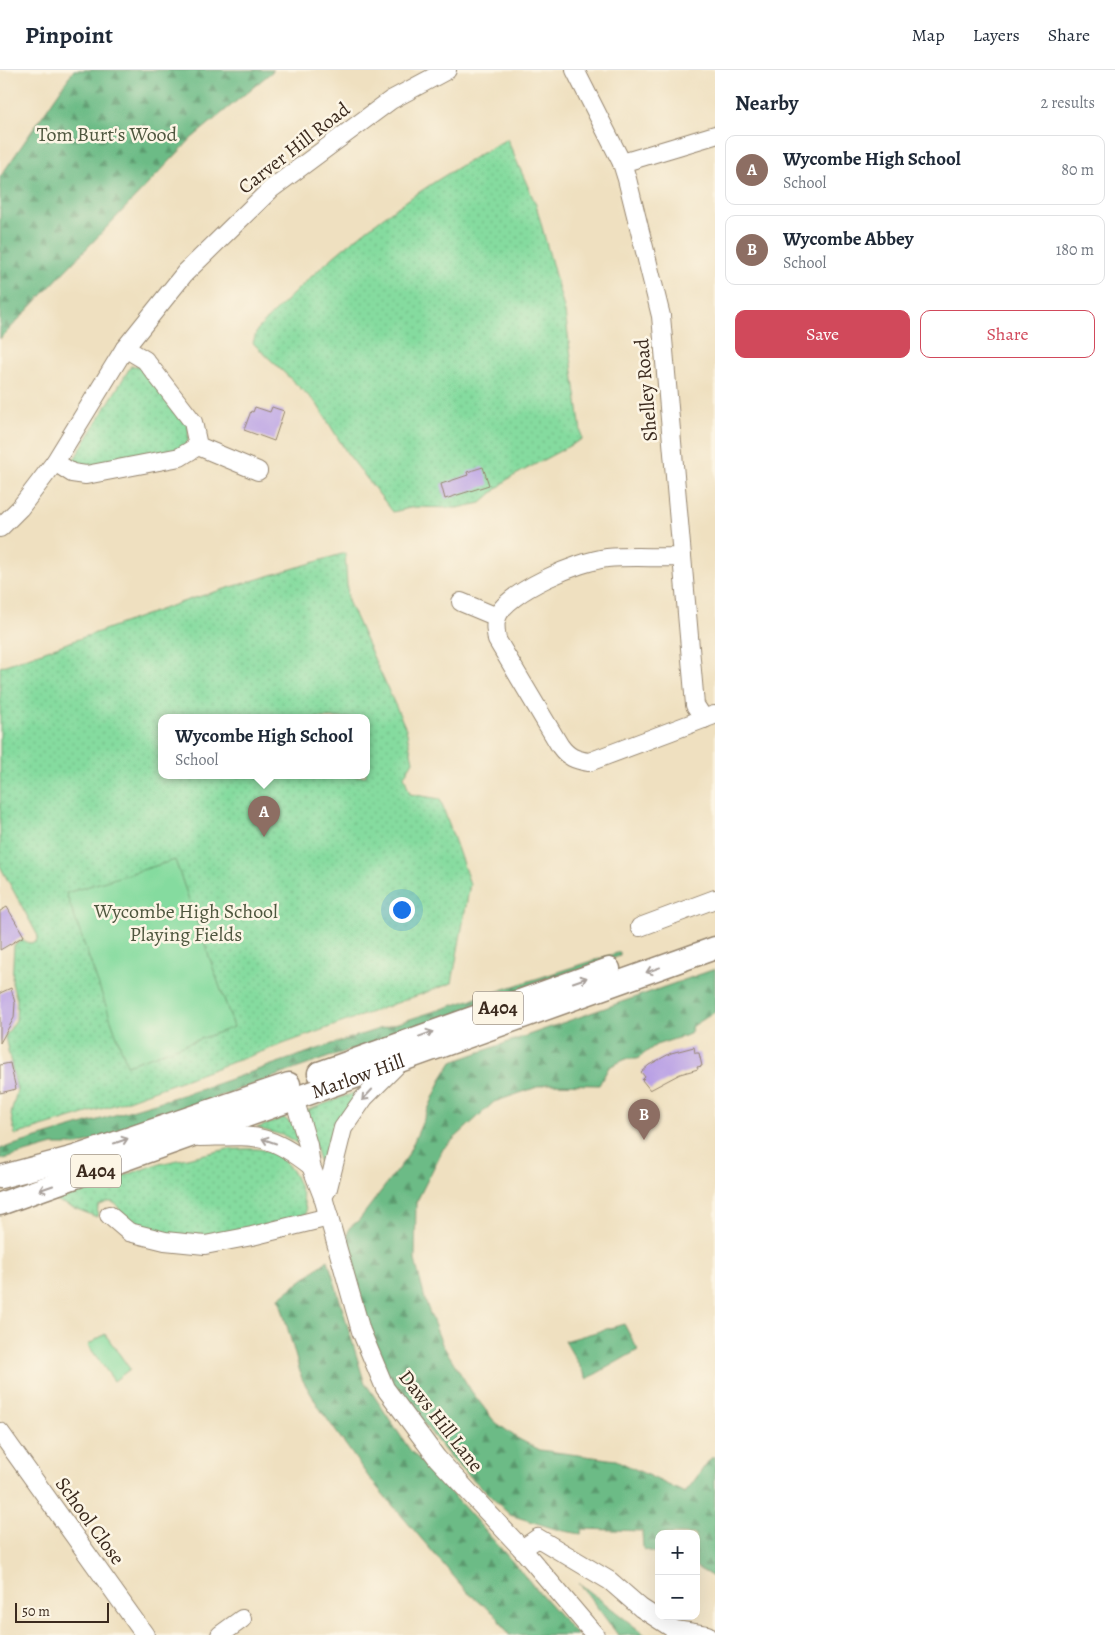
<!DOCTYPE html>
<meta charset="utf-8">
<style>
:root{--surface:#fff;--page:#f6f6f7;--text:#1f2937;--muted:#747a83;--line:#e0e1e3;--accent:#d1495b}
body{margin:0;font-family:Alegreya,serif;background:var(--page);color:var(--text)}
.controls{position:absolute;right:15px;bottom:15px;display:grid;overflow:hidden;border-radius:10px;box-shadow:0 5px 20px #0002}
.controls button{width:45px;height:45px;display:grid;place-items:center;padding:0;border:0;border-bottom:1px solid var(--line);background:var(--surface);color:var(--text);font:25px sans-serif}
.scale{position:absolute;left:15px;bottom:12px;width:94px;box-sizing:border-box;padding-left:5px;border:2px solid #3b2a1e;border-top:0;font-size:14px;line-height:18px;white-space:nowrap;color:#3b2a1e;-webkit-text-stroke:4px #fcf5e5;paint-order:stroke}
.you{position:absolute;left:401px;top:839px;width:18px;height:18px;margin:-12px;border:4px solid #fff;border-radius:50%;background:#1a73e8;box-shadow:0 0 0 8px #1a73e833}
.badge{display:grid;place-items:center;width:32px;height:32px;border-radius:50%;background:var(--accent);color:#fff;font-size:16px;font-weight:700}
.pin{position:absolute;translate:-50% -41px;filter:drop-shadow(0 1px 2px #0008)}
.pin::after{content:'';position:absolute;top:26px;width:18px;height:15px;background:inherit;clip-path:polygon(0 0,100% 0,50% 100%)}
.popup{position:absolute;left:158px;top:644px;width:212px;height:65px;box-sizing:border-box;display:grid;place-content:center;border-radius:10px;background:var(--surface);filter:drop-shadow(0 1px 4px #0005);font-size:16px;white-space:nowrap;color:var(--muted)}
.popup b{font-size:19px;color:var(--text)}
.popup::after{content:'';position:absolute;left:50%;top:100%;margin-left:-10px;border:10px solid transparent;border-top-color:var(--surface)}
.list{margin:0;padding:0;list-style:none}
h2{display:flex;justify-content:space-between;align-items:center;height:65px;margin:0;padding:0 20px;font-size:21px}
h2 small{font-size:16px;font-weight:400;color:var(--muted)}
.list li{display:grid;grid-template-columns:32px 1fr auto;gap:15px;align-items:center;box-sizing:border-box;height:70px;margin:0 10px 10px;padding:0 10px;border:1px solid var(--line);border-radius:10px}
.list b{display:block;font-size:19px;white-space:nowrap}
.list p{margin:0;font-size:16px;white-space:nowrap;color:var(--muted)}
.list em{font-size:16px;font-style:normal;color:var(--muted)}
.actions{display:flex;gap:10px;padding:15px 20px}
.actions a{flex:1;padding:11px 0;border:1px solid var(--accent);border-radius:10px;text-align:center;font-size:18px;color:var(--accent)}
.actions .main{background:var(--accent);color:#fff}
.map{position:relative;flex:none;width:715px;height:1565px;overflow:hidden}
header{display:flex;align-items:center;gap:30px;box-sizing:border-box;height:70px;padding:0 25px;background:var(--surface);border-bottom:1px solid var(--line)}
header strong{font-size:24px}
nav{display:flex;gap:28px;margin-inline-start:auto;font-size:18px}
main{display:flex}
aside{flex:1;background:var(--surface)}
.map>svg:first-child{display:block}
.grass{fill:url(#grass-dots);stroke:#60825e;fill-rule:evenodd}
.forest{fill:url(#forest-firs);stroke:#547252}
.pitch{fill:#85db9f;stroke:#60825e}
.building{fill:#b89fe5}
.lines{fill:none;stroke-linecap:round;stroke-linejoin:round}
.minor-casing{stroke:#95856f;stroke-width:20}
.major-casing{stroke:#95856f;stroke-width:25}
.minor{stroke:#fff;stroke-width:18}
.major{stroke:#fff;stroke-width:22}
.oneway{stroke:#a79f9a}
.labels{text-anchor:middle;dominant-baseline:central;stroke-width:5;stroke-linejoin:round;paint-order:stroke}
.shield{fill:#fcf5e5;stroke:#75675a;stroke-width:1}
.shield-label{font-size:19px;font-weight:bold;fill:#3b2a1e}
.park-label{font-size:20px;fill:#4e563e;stroke:#fcf5e5}
.street-label{font-size:20px;fill:#3b2a1e;stroke:#fcf5e5}
</style>
<header>
<strong>Pinpoint</strong>
<nav><a>Map</a><a>Layers</a><a>Share</a></nav>
</header>
<main>
<div class="map">
<svg width="715" height="1565" viewBox="0 0 715 1565">
<defs>
<pattern id="grass-dots" width="8" height="8" patternUnits="userSpaceOnUse" patternTransform="scale(1.25)"><rect width="8" height="8" fill="#85db9f"/><path d="M2 2h.1M6 6h.1" fill="none" stroke="#74bc88" stroke-width="1.8" stroke-linecap="round"/></pattern>
<pattern id="forest-firs" width="22" height="20" patternUnits="userSpaceOnUse" patternTransform="scale(1.25)"><rect width="22" height="20" fill="#6cbb86"/><path d="M5 1l3.5 6h-7zM16 11l3.5 6h-7z" fill="#5a986d"/></pattern>
</defs>
<rect width="100%" height="100%" fill="#fcf5e5"/>
<filter id="ink" filterUnits="userSpaceOnUse"><feTurbulence type="fractalNoise" baseFrequency=".02" numOctaves="2"/><feDisplacementMap in="SourceGraphic" scale="10" xChannelSelector="R" yChannelSelector="G"/><feConvolveMatrix kernelMatrix="1 2 1 2 8 2 1 2 1" color-interpolation-filters="sRGB"/></filter>
<filter id="wash" filterUnits="userSpaceOnUse"><feTurbulence type="fractalNoise" baseFrequency=".0096" numOctaves="4" result="noise"/><feDisplacementMap in="SourceGraphic" scale="20" xChannelSelector="R" yChannelSelector="G"/><feGaussianBlur stdDeviation="1.12" result="paint"/><feColorMatrix in="noise" values="0 0 0 0 0 0 0 0 0 0 0 0 0 0 0 0 0 1.4 0 .05"/><feComposite in="paint" operator="in"/></filter>
<g filter="url(#wash)">
<rect width="100%" height="100%" fill="#efe0c0"/>
<g class="grass">
<path d="M507,69l29,66 29,107 17,127 -74,40 -27,24 -24,5 -43,-1 -21,5 -46,-59 -30,-49 -64,-61 4,-13c22,-23 45,-45 68,-66 56,-49 118,-90 182,-125z"/>
<path d="M131,296h10l48,55 -1,20 -5,9 -96,21 -13,-6 -1,-4z"/>
<path d="M345,483l3,48 58,128 7,32 -9,15 6,18 30,5 30,85 -18,99 -338,122 -99,30 -4,-21 6,-24 -12,-53 11,-17 1,-20 -5,-17 2,-38 9,-5 6,3 7,-1 2,-6 -38,-70v-199l188,-67zM162,648h204v58h-204z"/>
<path d="M364,1019l-40,91 -18,-69z"/>
<path d="M284,1048l11,8 5,19 -15,-9 -28,-8z"/>
<path d="M228,1079c11,1 29,-2 39,2 27,10 32,33 39,58v6l-98,24 -61,-8 -24,-14 -6,-12 -5,-3h-5l-9,4 -1,11 -43,-17 101,-35z"/>
</g>
<g class="forest">
<path d="M74,0h200l-82,68 -192,201v-162z"/>
<path d="M620,882v4l-205,73 -86,28 -208,75 -42,13h-26l-53,15v-11l202,-60 133,-46z"/>
<path d="M715,899v43l-22,14 -3,8 -34,11 -19,14h-11l-17,8 -10,18 -53,-1 -52,18 -51,47 -27,54 -1,57 11,43 16,41 30,48 22,29 23,17 23,12 76,10 69,33 25,-34 5,-3v122l-19,-11v-33h-37v20l-16,-5 -1,-18 -59,-2 -2,5 -22,-4 -49,-15 -60,-58 -65,-82 -40,-128 4,-19 10,-8 48,-63 35,-79 10,-16z"/>
<path d="M328,1190l36,121 46,69 55,58 112,127h-68l-13,-20 -29,-23 -97,-113 -50,-70 -18,-30 -23,-81z"/>
<path d="M624,1254l14,26 -51,29 -22,-38z"/>
<path d="M579,1513l65,51 1,1h-27z"/>
</g>
<g class="pitch">
<path d="M175,790l59,167 -107,38 -61,-172z"/>
<path d="M105,1264l25,35 -16,12 -26,-36z"/>
</g>
<g id="blocks">
<g class="building">
<path d="M255,337l15,5 2,-5 12,4 -10,30 -30,-11 7,-19 2,1z"/>
<path d="M483,397l6,18 -44,14 -4,-15 27,-9 -1,-3z"/>
<path d="M7,837l17,29 -24,14v-39z"/>
<path d="M11,918l4,15 -1,15 -14,25v-50z"/>
<path d="M694,977l1,6h4l3,13 -5,1 1,2 -18,5 -30,16 -8,-10 3,-3 -4,-5 8,-7 22,-12z"/>
<path d="M10,993l6,26 -16,4v-28z"/>
</g>
</g>
</g>
<g filter="url(#ink)">
<use href="#blocks" fill-opacity="0" stroke="#95856f" stroke-width="1"/>
<g class="lines">
<defs>
<g id="minor">
<path d="M575,0l47,93 5,16 34,137 34,389 9,14"/>
<path d="M622,93l93,-28"/>
<path d="M125,278l20,12 48,62 5,24 60,25"/>
<path d="M55,392l17,11 14,2 94,-18 18,-11"/>
<path d="M0,458l20,-20 35,-46 70,-114 60,-75 86,-84 120,-89 56,-30"/>
<path d="M681,487c-24,1 -50,-1 -74,1 -27,3 -100,33 -110,59 -3,7 -1,15 0,23l63,106c8,11 15,14 29,16l125,-47"/>
<path d="M461,532l36,15"/>
<path d="M640,857l75,-28"/>
<path d="M286,1020l8,8 14,47 3,21 12,31 38,134 24,57 52,70 85,91 73,86"/>
<path d="M199,1067c53,-1 68,-6 112,29"/>
<path d="M323,1127l5,-9 15,-60 21,-30 35,-35"/>
<path d="M109,1145l20,17 36,9 40,4 47,-9 77,-19"/>
<path d="M0,1362l145,203"/>
<path d="M522,1479l16,-11 72,43 31,27 34,22 32,5"/>
<path d="M220,1565l22,-16"/>
</g>
<g id="major">
<path d="M319,1003l290,-104"/>
<path d="M0,1107l75,-20 214,-73"/>
<path id="s1" d="M0,1134l715,-256"/>
</g>
</defs>
<use href="#minor" class="minor-casing"/>
<use href="#major" class="major-casing"/>
<use href="#minor" class="minor"/>
<use href="#major" class="major"/>
</g>
<defs><path id="oneway-shaft" d="M-6 0H5M1.5-3L5.5 0L1.5 3" fill="none" stroke-width="1.6" stroke-linecap="round" stroke-linejoin="round" transform="scale(1.25)"/></defs>
<g class="oneway">
<use href="#oneway-shaft" transform="translate(653 900) rotate(160)"/>
<use href="#oneway-shaft" transform="translate(580 910) rotate(-19)"/>
<use href="#oneway-shaft" transform="translate(426 964) rotate(-20)"/>
<use href="#oneway-shaft" transform="translate(367 1025) rotate(133)"/>
<use href="#oneway-shaft" transform="translate(121 1071) rotate(-19)"/>
<use href="#oneway-shaft" transform="translate(269 1071) rotate(-161)"/>
<use href="#oneway-shaft" transform="translate(46 1118) rotate(161)"/>
</g>
</g>
<g class="labels">
<g class="shield">
<rect x="473" y="921.5" width="50" height="33" rx="4"/>
<rect x="71" y="1084.5" width="50" height="33" rx="4"/>
</g>
<g class="shield-label">
<text x="498" y="938">A404</text>
<text x="96" y="1101">A404</text>
</g>
<g class="park-label">
<text x="107" y="64">Tom Burt's Wood</text>
<text x="186" y="841">Wycombe High School<tspan x="186" dy="23">Playing Fields</tspan></text>
</g>
<g class="street-label">
<text transform="translate(294 78) rotate(-38)">Carver Hill Road</text>
<text transform="translate(646 320) rotate(-95)">Shelley Road</text>
<text stroke="none"><textPath href="#s1" startOffset="380">Marlow Hill</textPath></text>
<text transform="translate(441 1351) rotate(52)">Daws Hill Lane</text>
<text transform="translate(90 1451) rotate(54)">School Close</text>
</g>
</g>
</svg>
<div class="controls">
<button>+</button>
<button>−</button>
</div>
<div class="scale">50 m</div>
<div class="you"></div>
<div class="pin badge" style="left:264px;top:767px;background:#8d6e63">A</div>
<div class="popup"><b>Wycombe High School</b>School</div>
<div class="pin badge" style="left:644px;top:1070px;background:#8d6e63">B</div>
</div>
<aside>
<h2>Nearby<small>2 results</small></h2>
<ul class="list">
<li><span class="badge" style="background:#8d6e63">A</span><div><b>Wycombe High School</b><p>School</p></div><em>80 m</em></li>
<li><span class="badge" style="background:#8d6e63">B</span><div><b>Wycombe Abbey</b><p>School</p></div><em>180 m</em></li>
</ul>
<div class="actions"><a class="main">Save</a><a>Share</a></div>
</aside>
</main>
